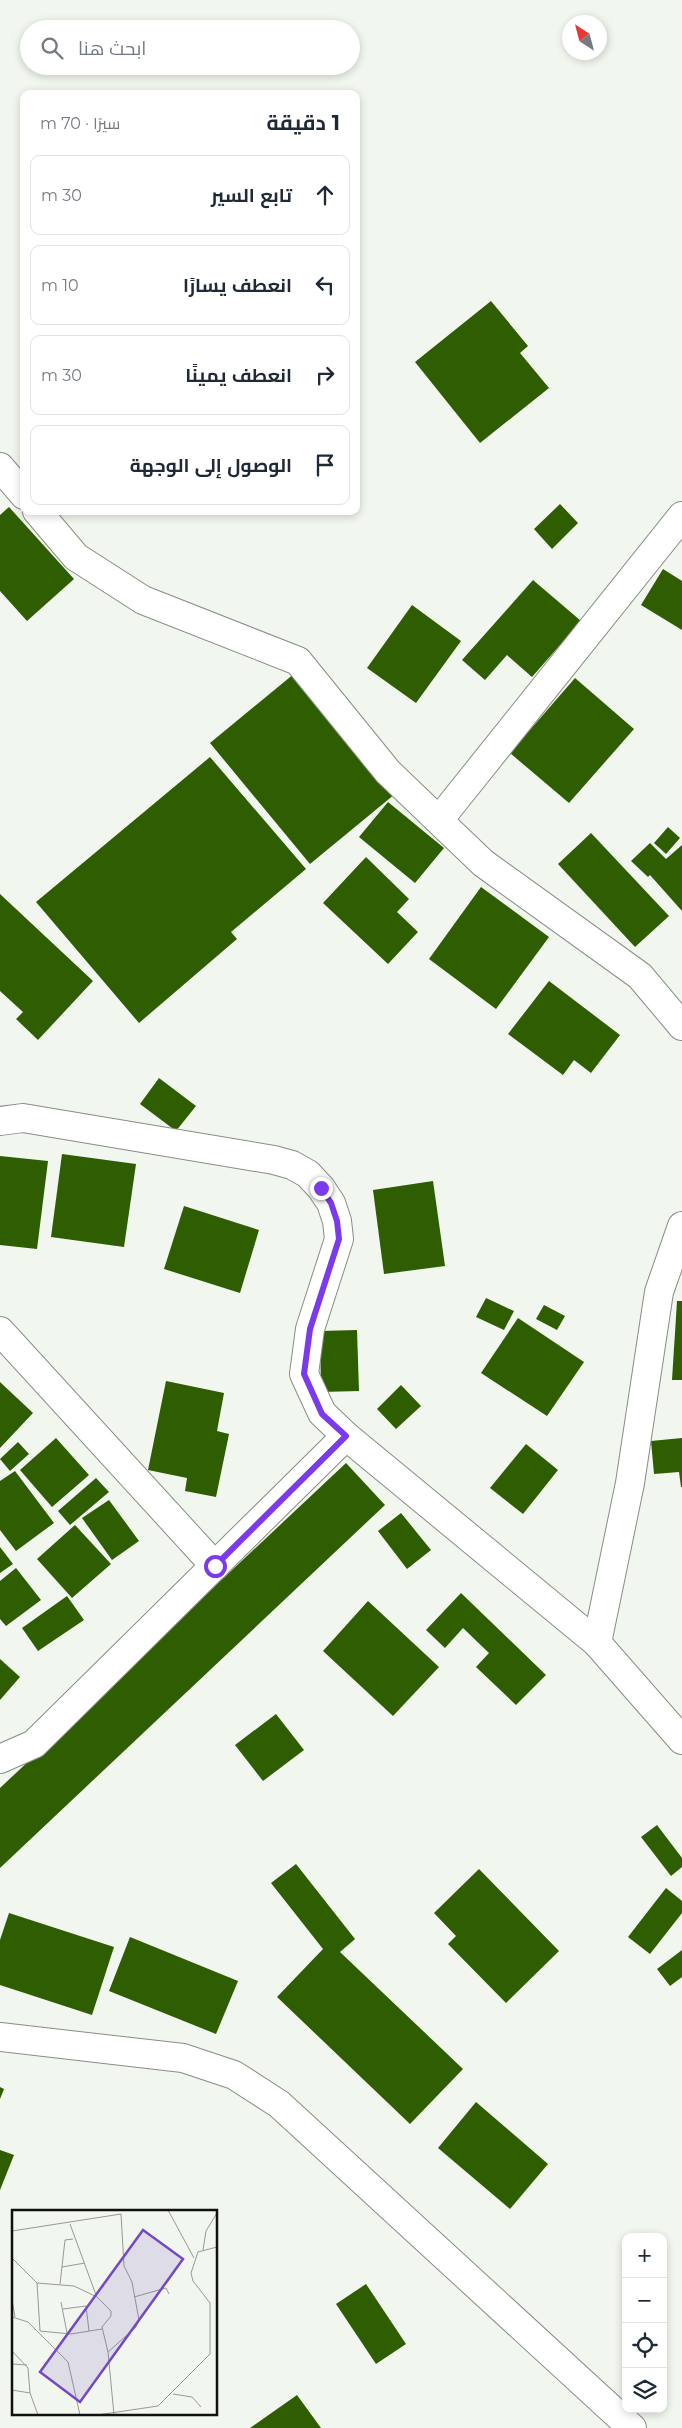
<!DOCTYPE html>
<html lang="ar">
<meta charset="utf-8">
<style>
:root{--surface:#fff;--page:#f2f2f3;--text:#1f2937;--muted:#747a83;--line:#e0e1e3}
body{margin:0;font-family:Montserrat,Cairo,sans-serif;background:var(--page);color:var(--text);direction:rtl}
.controls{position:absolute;right:15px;bottom:15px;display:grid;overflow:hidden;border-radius:10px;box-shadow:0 2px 8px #0003}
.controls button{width:45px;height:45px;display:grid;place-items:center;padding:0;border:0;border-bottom:1px solid var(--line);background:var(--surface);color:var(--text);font:25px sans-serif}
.compass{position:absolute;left:562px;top:15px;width:45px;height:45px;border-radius:50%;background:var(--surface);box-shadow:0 2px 8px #0003;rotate:324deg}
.stop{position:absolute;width:15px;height:15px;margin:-11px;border:4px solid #7c3aed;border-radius:50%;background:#fff}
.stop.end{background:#7c3aed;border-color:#fff;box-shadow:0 1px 5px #0008}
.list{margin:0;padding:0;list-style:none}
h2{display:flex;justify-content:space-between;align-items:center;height:65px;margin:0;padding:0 20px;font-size:21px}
h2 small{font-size:16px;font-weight:400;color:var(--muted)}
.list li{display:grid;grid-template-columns:32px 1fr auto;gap:15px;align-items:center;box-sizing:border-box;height:80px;margin:0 10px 10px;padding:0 10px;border:1px solid var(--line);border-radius:10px}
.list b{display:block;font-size:19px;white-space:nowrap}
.list em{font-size:16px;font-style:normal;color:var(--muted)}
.icon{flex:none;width:28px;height:28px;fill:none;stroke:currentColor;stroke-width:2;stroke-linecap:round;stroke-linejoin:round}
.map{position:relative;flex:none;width:682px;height:2428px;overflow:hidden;direction:ltr}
.search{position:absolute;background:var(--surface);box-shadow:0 2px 8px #0003;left:20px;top:20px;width:340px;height:55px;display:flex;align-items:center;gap:12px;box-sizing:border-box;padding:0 18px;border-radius:28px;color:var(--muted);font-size:19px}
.panel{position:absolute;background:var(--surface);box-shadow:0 2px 8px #0003;left:20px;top:90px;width:340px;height:425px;border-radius:10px;direction:rtl}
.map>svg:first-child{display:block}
.building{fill:#2f5d01}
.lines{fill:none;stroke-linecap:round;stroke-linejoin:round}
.minor-casing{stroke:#888d86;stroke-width:30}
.minor{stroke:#fff;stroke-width:28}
.route{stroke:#7c3aed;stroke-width:6}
.inset-road{fill:none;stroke:#979a95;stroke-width:1}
.view{fill:#7449c2;fill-opacity:0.15;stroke:#7449c2;stroke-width:2.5}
.inset-edge{fill:none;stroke:#0f110f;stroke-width:2.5}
</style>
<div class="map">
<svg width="682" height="2428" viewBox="0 0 682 2428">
<rect width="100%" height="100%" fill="#f1f6ee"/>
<g class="building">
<path d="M491,301l37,45 -8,7 29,35 -69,55 -65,-81z"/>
<path d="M560,504l18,19 -26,26 -18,-20z"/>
<path d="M9,507l65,72 -47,42 -27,-30v-76z"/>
<path d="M663,569l19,12v49l-41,-25z"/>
<path d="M533,580l48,41 -49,56 -25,-22 -22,25 -23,-20z"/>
<path d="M412,605l49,36 -45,62 -49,-35z"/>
<path d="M295,673l100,121 -85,70 -100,-121z"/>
<path d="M575,678l59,51 -65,74 -59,-50z"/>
<path d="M210,757l96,112 -75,63 6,7 -98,84 -103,-121z"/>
<path d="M388,802l56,46 -29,35 -56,-46z"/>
<path d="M668,827l12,11 -14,16 -12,-11z"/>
<path d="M591,833l78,83 -34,31 -77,-83z"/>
<path d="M650,843l16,16 16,-14v66l-32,-36 -2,2 -17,-16z"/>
<path d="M366,857l43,42 -12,13 21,20 -30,32 -65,-61z"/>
<path d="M481,887l68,50 -53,72 -67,-50z"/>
<path d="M0,894l93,87 -55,59 -22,-21 7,-7 -23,-21z"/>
<path d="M549,981l71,54 -29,38 -17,-13 -11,15 -55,-41z"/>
<path d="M159,1078l37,28 -20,25 -36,-27z"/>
<path d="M62,1154l74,10 -12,83 -73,-10z"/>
<path d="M0,1156l48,5 -11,88 -37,-4z"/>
<path d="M433,1181l12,85 -61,8 -11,-84z"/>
<path d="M184,1206l75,24 -19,63 -76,-24z"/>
<path d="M486,1298l28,13 -10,19 -28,-13z"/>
<path d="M677,1301h5v79h-10z"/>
<path d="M544,1305l21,11 -8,14 -21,-11z"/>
<path d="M518,1318l66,44 -37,54 -66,-43z"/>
<path d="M357,1330l2,61 -38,1 -1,-61z"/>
<path d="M166,1381l58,12 -7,38 12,3 -13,63 -31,-6 2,-13 -39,-8z"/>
<path d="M0,1382l33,31 -33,35z"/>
<path d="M401,1385l20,21 -25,23 -19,-20z"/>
<path d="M56,1438l33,37 -37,32 -32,-37z"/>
<path d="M682,1438v49h-1l-2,-15 -25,2 -3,-33z"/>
<path d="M18,1442l11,12 -19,17 -10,-12z"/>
<path d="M526,1444l32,26 -35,44 -33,-26z"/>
<path d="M346,1463l39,42 -385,363v-80z"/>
<path d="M15,1471l39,52 -38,28 -16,-21v-49z"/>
<path d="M96,1478l13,14 -39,33 -12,-14z"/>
<path d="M109,1500l30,41 -27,19 -30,-42z"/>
<path d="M401,1513l30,37 -24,19 -29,-38z"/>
<path d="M75,1525l36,39 -39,34 -35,-39z"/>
<path d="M0,1547l13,17 -13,9z"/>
<path d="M16,1568l25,32 -35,26 -6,-7v-38z"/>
<path d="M461,1593l85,82 -30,30 -40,-38 13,-14 -26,-25 -18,20 -19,-18z"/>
<path d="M67,1596l17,24 -46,31 -16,-23z"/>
<path d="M368,1601l71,66 -46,49 -70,-65z"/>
<path d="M0,1659l20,18 -20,23z"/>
<path d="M276,1714l28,36 -41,31 -28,-36z"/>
<path d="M657,1825l25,33v9l-11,9 -30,-39z"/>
<path d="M296,1864l59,75 -15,13 123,117 -53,55 -133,-127 46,-48 -52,-66z"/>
<path d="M479,1869l80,82 -53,52 -58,-59 8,-8 -22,-23z"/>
<path d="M666,1888l16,13v12l-32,41 -22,-17z"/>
<path d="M9,1913l105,34 -22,68 -92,-30v-45z"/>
<path d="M130,1937l108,44 -22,53 -107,-43z"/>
<path d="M682,1950v27l-12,9 -13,-17z"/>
<path d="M0,2087l4,2 -4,10z"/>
<path d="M476,2102l72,62 -38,45 -72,-61z"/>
<path d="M0,2150l14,5 -14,35z"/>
<path d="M366,2284l40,60 -30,20 -40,-60z"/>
<path d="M297,2395l24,33h-71z"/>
</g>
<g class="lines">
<defs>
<g id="minor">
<path d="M0,467l24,28"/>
<path d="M37,511l39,46 67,43 155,61 90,111 95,91 157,113 42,50"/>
<path d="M439,820l243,-304"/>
<path d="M0,1121l23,-3 251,42 18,5 16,9 13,14 10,15 6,18 2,18 -29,90 -6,45 18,39 24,23 251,207 85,97"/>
<path d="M0,1331l215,235"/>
<path d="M597,1643l33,-160 29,-191 23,-66"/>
<path d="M0,1759l34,-15 312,-308"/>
<path d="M0,2037l183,21 51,17 45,29 353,324"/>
</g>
</defs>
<use href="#minor" class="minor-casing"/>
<use href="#minor" class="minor"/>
</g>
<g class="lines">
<path class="route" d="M215,1566l131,-130 -24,-22 -18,-40 6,-45 29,-90 -2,-18 -6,-18 -10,-15"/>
</g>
<g transform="translate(12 2210)">
<rect width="205" height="205" fill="#f1f6ee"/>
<path class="inset-road" d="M156,0l26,48M58,14l26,71M0,21l109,-17 3,52 8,16 7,38 -3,7 -28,25M191,40l3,-19 11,-18M0,48l25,25 37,3 23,11 14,14v5l-9,11 6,25 6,63M50,57l23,-4M25,73l3,48M48,74l5,-44 8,-1M122,87l32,-9 3,6M0,90l3,17M49,92l6,31M51,99l23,-3 3,25M0,107l16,5 40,40 12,53M28,121l31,3 31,-5M0,141l16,17 2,25 8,22M0,154l15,1M0,180l18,3M161,184l19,3 9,10M85,205l61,-9 52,-52v-51l-17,-22 -2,-8 7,-21 19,-5"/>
<path class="view" d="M131,20l40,29 -103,143 -40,-30z"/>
<rect width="205" height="205" class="inset-edge"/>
</g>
</svg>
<div class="controls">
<button>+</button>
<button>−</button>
<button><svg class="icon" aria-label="locate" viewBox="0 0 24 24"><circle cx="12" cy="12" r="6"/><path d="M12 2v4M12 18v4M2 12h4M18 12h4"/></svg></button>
<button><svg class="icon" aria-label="layers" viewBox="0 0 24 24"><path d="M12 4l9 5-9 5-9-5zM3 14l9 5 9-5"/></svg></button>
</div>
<svg class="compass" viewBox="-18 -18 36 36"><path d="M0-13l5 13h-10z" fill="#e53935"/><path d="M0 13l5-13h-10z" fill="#747a83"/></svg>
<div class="stop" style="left:215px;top:1566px"></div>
<div class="stop end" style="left:321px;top:1188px"></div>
<div class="search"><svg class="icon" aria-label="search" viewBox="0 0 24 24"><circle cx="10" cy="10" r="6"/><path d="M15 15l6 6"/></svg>ابحث هنا</div>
<section class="panel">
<h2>1 دقيقة<small>سيرًا · 70 m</small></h2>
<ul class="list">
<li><svg class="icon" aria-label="ahead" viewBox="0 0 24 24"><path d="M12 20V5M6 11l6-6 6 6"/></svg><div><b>تابع السير</b></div><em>30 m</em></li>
<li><svg class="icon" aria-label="left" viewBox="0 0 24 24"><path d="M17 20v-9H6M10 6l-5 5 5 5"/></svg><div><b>انعطف يسارًا</b></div><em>10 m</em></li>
<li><svg class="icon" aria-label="right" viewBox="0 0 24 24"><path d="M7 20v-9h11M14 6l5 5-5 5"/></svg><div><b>انعطف يمينًا</b></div><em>30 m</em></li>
<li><svg class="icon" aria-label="arrive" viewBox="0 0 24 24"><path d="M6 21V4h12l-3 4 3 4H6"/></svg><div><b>الوصول إلى الوجهة</b></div></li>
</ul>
</section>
</div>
